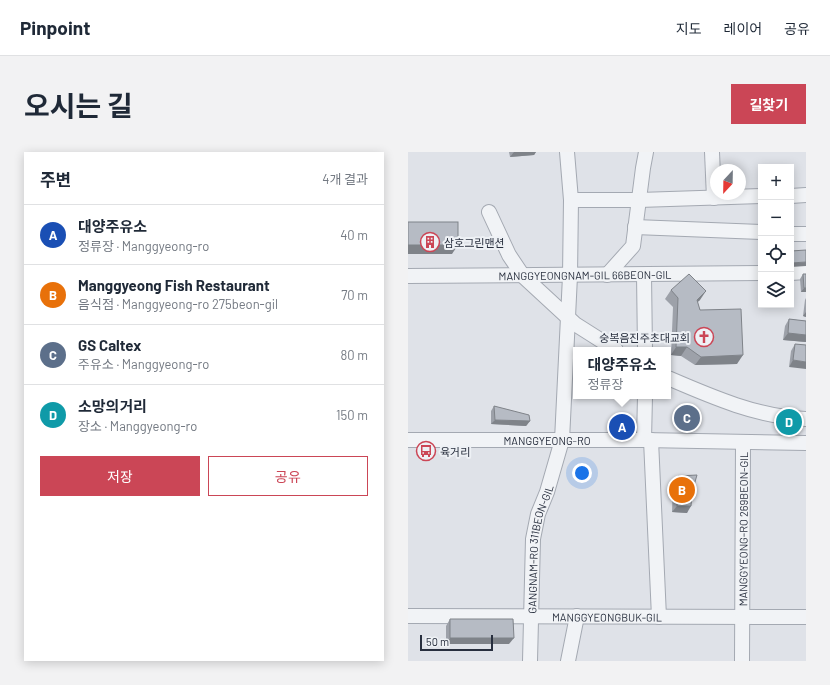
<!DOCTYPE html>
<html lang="ko">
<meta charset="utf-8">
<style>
:root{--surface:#fff;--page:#f2f2f3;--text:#1f2937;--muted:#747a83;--line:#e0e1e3;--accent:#cb4656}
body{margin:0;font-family:Barlow,"Noto Sans KR",sans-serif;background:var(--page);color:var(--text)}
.controls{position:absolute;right:12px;top:12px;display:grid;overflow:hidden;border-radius:0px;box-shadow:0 2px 10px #0003}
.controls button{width:36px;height:36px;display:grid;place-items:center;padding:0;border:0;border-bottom:1px solid var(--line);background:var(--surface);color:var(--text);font:20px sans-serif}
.compass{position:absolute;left:302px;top:12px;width:36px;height:36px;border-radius:50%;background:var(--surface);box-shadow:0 2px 10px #0003;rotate:202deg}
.scale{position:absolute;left:12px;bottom:10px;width:73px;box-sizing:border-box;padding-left:4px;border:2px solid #282f3e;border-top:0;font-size:11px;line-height:14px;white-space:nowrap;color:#282f3e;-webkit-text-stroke:3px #eef1f5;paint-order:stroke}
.you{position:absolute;left:174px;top:321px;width:14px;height:14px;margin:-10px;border:3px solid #fff;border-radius:50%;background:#1a73e8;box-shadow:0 0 0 6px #1a73e833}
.badge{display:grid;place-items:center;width:26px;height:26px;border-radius:50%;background:var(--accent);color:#fff;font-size:13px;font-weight:700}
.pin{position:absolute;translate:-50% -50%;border:2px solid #fff;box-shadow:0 1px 4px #0006}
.popup{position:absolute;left:165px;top:195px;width:98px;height:52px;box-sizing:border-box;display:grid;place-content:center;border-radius:0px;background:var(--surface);filter:drop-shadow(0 1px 3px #0005);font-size:13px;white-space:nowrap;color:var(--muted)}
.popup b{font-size:15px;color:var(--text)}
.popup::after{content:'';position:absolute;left:50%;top:100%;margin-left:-8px;border:8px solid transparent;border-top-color:var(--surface)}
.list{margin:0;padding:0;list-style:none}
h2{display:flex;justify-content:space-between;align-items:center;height:52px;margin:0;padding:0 16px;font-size:17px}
h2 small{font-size:13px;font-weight:400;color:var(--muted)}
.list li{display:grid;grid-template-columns:26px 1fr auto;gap:12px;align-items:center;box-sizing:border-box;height:60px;padding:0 16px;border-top:1px solid var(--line)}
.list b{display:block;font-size:15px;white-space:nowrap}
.list p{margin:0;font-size:13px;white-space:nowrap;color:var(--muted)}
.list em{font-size:13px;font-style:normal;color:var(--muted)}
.actions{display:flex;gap:8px;padding:12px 16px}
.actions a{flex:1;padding:9px 0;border:1px solid var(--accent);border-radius:0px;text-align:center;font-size:14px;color:var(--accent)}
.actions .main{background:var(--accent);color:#fff}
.icon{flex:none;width:22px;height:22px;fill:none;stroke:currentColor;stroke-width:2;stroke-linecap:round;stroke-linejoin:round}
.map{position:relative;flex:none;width:398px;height:509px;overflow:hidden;border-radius:0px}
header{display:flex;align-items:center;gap:24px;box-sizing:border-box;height:56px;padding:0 20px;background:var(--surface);border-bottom:1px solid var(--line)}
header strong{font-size:19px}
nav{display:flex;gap:22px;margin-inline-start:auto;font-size:14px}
.intro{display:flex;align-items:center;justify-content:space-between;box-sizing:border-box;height:96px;padding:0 24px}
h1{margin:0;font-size:28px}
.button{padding:10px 18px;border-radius:0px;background:var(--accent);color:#fff;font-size:14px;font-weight:700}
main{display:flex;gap:24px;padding:0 24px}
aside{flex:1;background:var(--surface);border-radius:0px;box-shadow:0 2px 10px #0003}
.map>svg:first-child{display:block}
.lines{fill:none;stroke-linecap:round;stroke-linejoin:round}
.minor-casing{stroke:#a4a9b2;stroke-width:16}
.minor{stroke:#f1f3f6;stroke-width:14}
.wall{fill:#9da1a9}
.shaded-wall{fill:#7f8389}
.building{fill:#b6bbc4;stroke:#7f8389}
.labels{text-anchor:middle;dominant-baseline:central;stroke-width:4;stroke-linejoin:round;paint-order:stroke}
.poi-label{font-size:11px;fill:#282f3e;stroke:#eef1f5;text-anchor:start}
.street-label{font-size:11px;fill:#282f3e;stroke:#eef1f5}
</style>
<header>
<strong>Pinpoint</strong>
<nav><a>지도</a><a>레이어</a><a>공유</a></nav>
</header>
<div class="intro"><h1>오시는 길</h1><a class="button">길찾기</a></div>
<main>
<aside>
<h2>주변<small>4개 결과</small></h2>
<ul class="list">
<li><span class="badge" style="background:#1a4fb4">A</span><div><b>대양주유소</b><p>정류장 · Manggyeong-ro</p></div><em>40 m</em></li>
<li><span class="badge" style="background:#e8710a">B</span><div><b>Manggyeong Fish Restaurant</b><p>음식점 · Manggyeong-ro 275beon-gil</p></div><em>70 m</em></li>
<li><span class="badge" style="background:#5c6f8a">C</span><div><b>GS Caltex</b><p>주유소 · Manggyeong-ro</p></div><em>80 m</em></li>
<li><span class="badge" style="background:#0f9aa8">D</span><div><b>소망의거리</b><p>장소 · Manggyeong-ro</p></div><em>150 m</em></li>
</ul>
<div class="actions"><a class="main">저장</a><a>공유</a></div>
</aside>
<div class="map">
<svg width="398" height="509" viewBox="0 0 398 509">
<rect width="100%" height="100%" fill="#dfe2e8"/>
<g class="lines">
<defs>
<g id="minor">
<path d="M304,0l2,46"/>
<path d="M383,44l15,-1"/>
<path d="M163,48h68l122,-4"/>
<path d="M81,60l20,43 14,21 52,48 41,26"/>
<path d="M227,75l126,5"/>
<path d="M383,82h15"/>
<path d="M383,121l15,-1"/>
<path d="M199,123l26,-29 10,-78 3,-16"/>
<path d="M236,123l1,75"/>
<path id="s1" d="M0,124l353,-3"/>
<path d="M260,226c44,19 90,39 138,41"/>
<path id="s2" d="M0,288h236l162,3"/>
<path d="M236,288l1,-44"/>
<path d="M243,288l8,177"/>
<path id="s3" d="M0,464l398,1"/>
<path id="s4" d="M122,509l3,-122 5,-25 9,-22 15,-52 8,-164 1,-76 -4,-48"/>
<path d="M160,509l9,-45"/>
<path id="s5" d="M334,509l1,-219"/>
</g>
</defs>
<use href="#minor" class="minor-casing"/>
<use href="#minor" class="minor"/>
</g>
<g class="wall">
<path d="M101,0h27l-2,3 -24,2z"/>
<path d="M395,122h3v18h-5l-1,-13z"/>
<path d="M263,138l29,10 -3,2 3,8 37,54 -42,1 -14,-9 -10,-1 2,-48 -8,-8z"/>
<path d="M398,146v19l-3,-1 2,-16z"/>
<path d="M381,167l17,2v21l-23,-2 2,-14z"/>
<path d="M387,192l11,1 -17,22 2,-16z"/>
<path d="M86,254l36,15 -4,5 -35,-2v-13z"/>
<path d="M270,324l14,16 -5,21 -15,-1 1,-30z"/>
<path d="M42,467l59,25h-63v-18z"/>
</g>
<g class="shaded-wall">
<path d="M106,0h22l-2,3 -24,2z"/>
<path d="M0,93h50l-6,9h-44z"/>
<path d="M398,110v4l-15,1v-4z"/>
<path d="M396,136h2v4h-5z"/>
<path d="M298,139l-6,9 -9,8 6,-8z"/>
<path d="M398,160v5l-3,-1z"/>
<path d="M380,181l18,2v7l-23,-2z"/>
<path d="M268,195h11l-6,9 -10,-1z"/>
<path d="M335,203l-6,9 -42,1 6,-8z"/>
<path d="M385,208l13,2v7l-17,-2z"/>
<path d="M87,268l35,1 -4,5 -35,-2z"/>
<path d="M269,354h14l-4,7 -15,-1z"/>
<path d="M42,486h64l-5,6h-63z"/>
</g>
<g class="building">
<rect x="0" y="70" width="50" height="23"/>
<path d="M398,98v12l-15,1v-12z"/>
<path d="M281,122l17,17 -9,9 3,10 41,-1 2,46 -42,2 -14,-10h-11l2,-49 -7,-8z"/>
<path d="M395,122h3v14h-2z"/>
<path d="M381,167l17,2v14l-18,-2z"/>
<path d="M387,192l11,1v17l-13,-2z"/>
<path d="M86,254l35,9 1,6 -35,-1z"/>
<path d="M289,323l-5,17 -1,14h-14l1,-30z"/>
<path d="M42,467h63l1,19h-64z"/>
</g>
<defs>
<symbol id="building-ring" viewBox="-11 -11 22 22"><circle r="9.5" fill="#eef1f5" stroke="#cb4656" stroke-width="1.5"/><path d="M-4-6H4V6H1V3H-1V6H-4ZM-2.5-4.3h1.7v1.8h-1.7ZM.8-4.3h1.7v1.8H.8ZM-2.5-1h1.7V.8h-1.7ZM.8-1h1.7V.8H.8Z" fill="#cb4656"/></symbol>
<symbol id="church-ring" viewBox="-11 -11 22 22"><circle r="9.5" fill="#eef1f5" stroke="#cb4656" stroke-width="1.5"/><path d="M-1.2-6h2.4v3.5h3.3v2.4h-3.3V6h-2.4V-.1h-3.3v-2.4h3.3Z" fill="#cb4656"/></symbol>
<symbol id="bus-ring" viewBox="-11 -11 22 22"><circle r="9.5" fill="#eef1f5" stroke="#cb4656" stroke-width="1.5"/><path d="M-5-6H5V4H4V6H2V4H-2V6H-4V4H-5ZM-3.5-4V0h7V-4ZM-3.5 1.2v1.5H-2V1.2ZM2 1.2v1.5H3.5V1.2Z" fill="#cb4656"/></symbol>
</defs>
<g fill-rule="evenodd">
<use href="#building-ring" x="11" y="79" width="22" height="22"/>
<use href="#church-ring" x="285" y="174" width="22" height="22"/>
<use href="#bus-ring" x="7" y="288" width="22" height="22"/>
</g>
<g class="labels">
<g class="poi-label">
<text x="36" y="90">삼호그린맨션</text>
<text x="282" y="185" text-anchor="end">숭복음진주초대교회</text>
<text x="32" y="299">육거리</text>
</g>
<g class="street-label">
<text stroke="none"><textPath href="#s1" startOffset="177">MANGGYEONGNAM-GIL 66BEON-GIL</textPath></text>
<text stroke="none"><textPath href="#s2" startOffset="139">MANGGYEONG-RO</textPath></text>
<text stroke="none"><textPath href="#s5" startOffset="132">MANGGYEONG-RO 269BEON-GIL</textPath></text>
<text stroke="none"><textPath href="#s4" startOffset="113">GANGNAM-RO 311BEON-GIL</textPath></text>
<text stroke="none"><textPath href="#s3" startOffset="199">MANGGYEONGBUK-GIL</textPath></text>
</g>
</g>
</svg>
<div class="controls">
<button>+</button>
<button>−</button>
<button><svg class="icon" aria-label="locate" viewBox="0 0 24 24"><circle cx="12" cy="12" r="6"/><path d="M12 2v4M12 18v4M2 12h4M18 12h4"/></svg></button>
<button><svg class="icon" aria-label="layers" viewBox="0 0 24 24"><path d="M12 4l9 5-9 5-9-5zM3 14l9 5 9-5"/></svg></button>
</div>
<svg class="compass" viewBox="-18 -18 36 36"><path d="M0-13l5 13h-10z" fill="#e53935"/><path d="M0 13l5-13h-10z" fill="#747a83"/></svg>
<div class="scale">50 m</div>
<div class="you"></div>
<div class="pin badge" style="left:214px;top:275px;background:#1a4fb4">A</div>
<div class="popup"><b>대양주유소</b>정류장</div>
<div class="pin badge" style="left:274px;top:338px;background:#e8710a">B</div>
<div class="pin badge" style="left:279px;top:266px;background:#5c6f8a">C</div>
<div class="pin badge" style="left:381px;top:270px;background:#0f9aa8">D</div>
</div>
</main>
